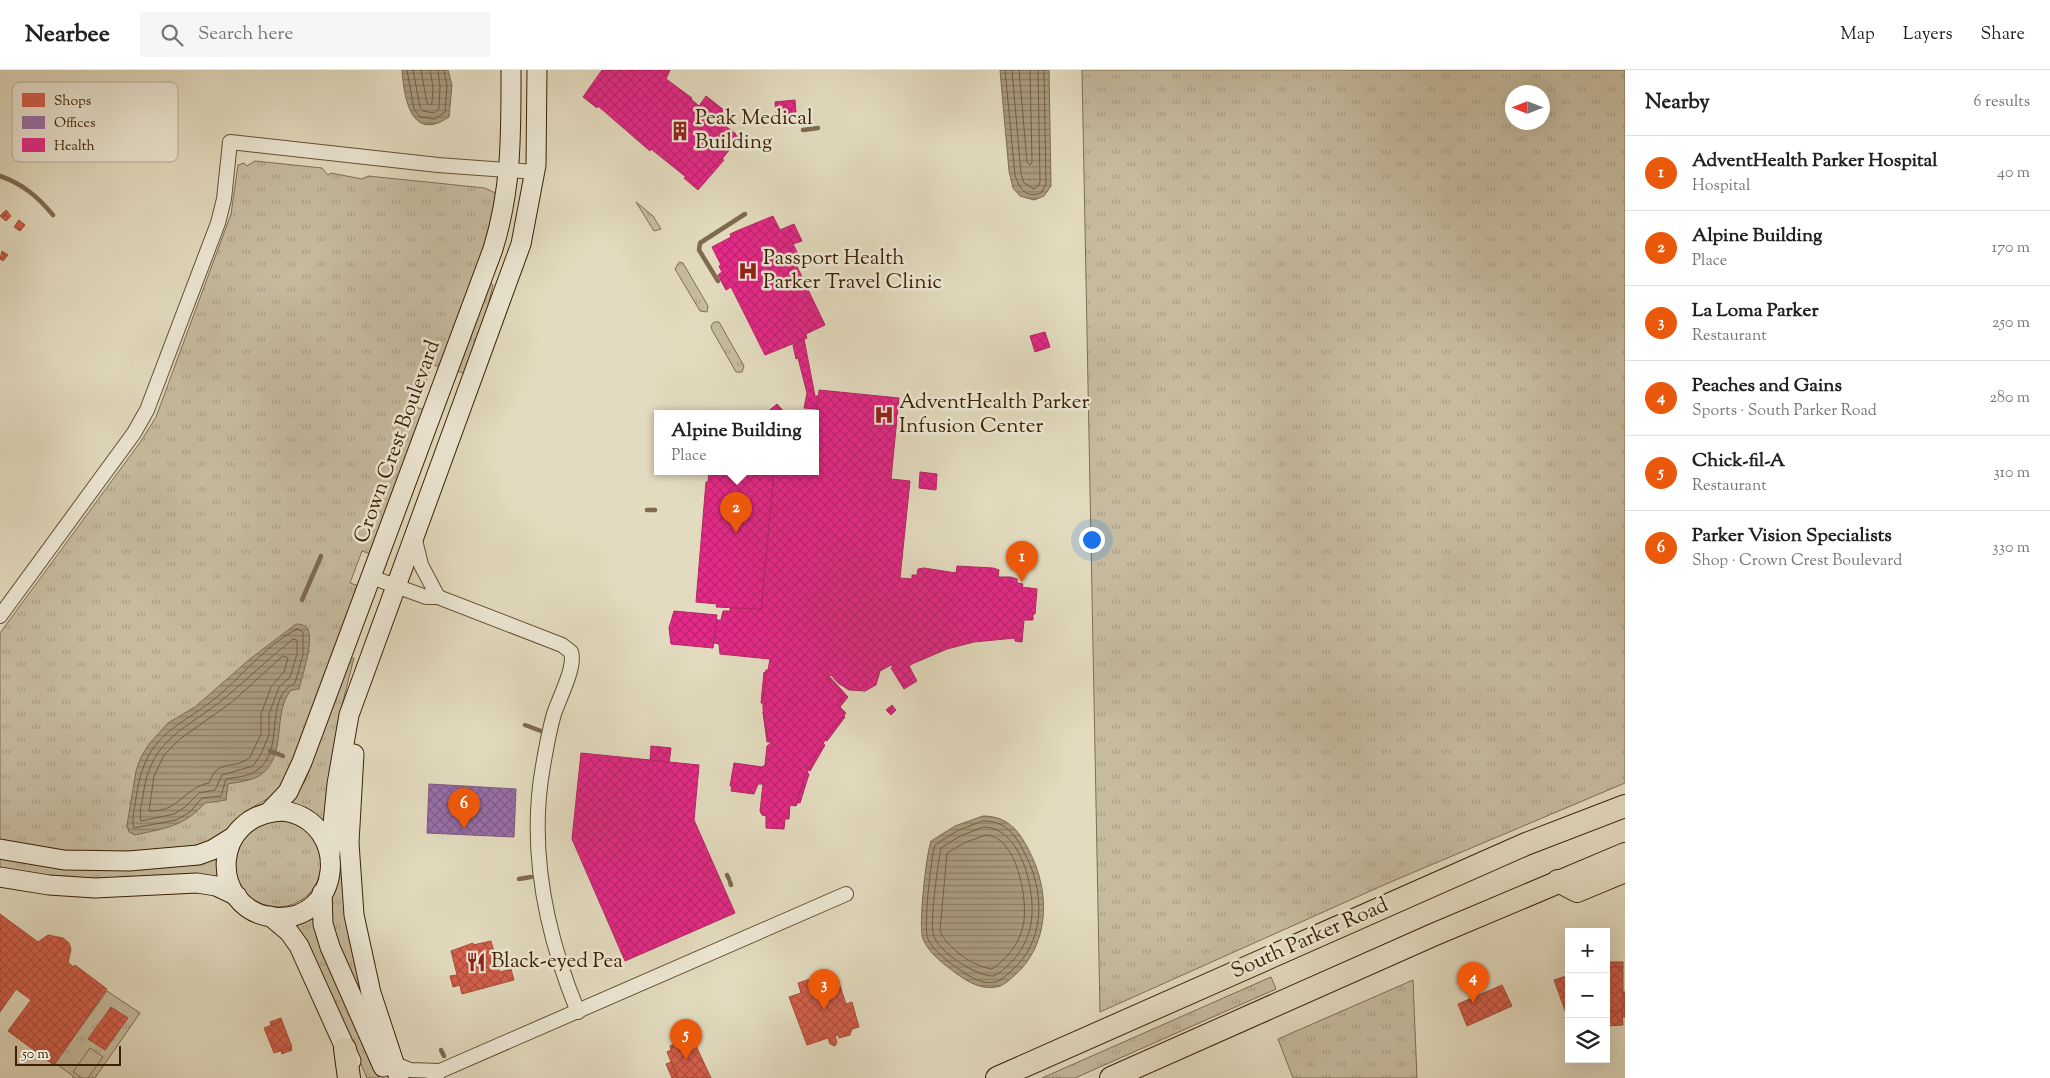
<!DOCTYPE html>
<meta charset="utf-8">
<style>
:root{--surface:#fff;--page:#f6f6f6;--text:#222;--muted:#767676;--line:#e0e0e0;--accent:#ea580c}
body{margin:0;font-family:"Sorts Mill Goudy",serif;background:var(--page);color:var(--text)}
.controls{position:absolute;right:15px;bottom:15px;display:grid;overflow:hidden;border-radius:0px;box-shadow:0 5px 20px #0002}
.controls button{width:45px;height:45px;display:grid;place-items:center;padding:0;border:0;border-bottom:1px solid var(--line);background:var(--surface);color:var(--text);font:25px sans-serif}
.compass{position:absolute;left:1505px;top:15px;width:45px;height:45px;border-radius:50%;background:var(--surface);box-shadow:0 5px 20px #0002;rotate:270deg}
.scale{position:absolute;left:15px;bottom:12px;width:106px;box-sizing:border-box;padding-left:5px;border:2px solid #3b2004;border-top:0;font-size:14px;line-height:18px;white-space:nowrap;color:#3b2004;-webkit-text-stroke:4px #ede8d5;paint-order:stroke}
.you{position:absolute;left:1091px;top:469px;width:18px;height:18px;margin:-12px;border:4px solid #fff;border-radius:50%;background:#1a73e8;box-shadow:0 0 0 8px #1a73e833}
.badge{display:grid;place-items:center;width:32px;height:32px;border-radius:50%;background:var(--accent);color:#fff;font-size:16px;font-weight:700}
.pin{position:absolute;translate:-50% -41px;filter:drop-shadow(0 1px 2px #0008)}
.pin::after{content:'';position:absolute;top:26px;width:18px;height:15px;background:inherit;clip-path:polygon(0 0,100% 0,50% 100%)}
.popup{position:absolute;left:654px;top:340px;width:165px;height:65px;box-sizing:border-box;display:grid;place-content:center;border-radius:0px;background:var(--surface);filter:drop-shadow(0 1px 4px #0005);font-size:16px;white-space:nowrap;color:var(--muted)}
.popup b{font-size:19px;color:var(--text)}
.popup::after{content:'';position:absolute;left:50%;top:100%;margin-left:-10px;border:10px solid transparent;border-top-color:var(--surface)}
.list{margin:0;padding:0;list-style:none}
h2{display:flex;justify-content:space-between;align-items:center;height:65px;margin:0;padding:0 20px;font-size:21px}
h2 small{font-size:16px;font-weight:400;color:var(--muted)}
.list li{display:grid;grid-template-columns:32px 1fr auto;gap:15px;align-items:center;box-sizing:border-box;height:75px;padding:0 20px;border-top:1px solid var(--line)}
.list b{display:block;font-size:19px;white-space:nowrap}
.list p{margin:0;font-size:16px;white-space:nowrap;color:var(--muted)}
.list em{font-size:16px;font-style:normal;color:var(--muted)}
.icon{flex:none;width:28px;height:28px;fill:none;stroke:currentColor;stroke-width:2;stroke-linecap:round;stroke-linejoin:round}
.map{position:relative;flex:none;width:1625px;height:1008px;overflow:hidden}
header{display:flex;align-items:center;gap:30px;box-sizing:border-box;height:70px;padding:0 25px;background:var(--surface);border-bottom:1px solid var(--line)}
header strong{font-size:24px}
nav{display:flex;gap:28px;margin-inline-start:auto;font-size:18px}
.search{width:350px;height:45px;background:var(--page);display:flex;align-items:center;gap:12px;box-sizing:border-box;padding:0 18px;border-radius:0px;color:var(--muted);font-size:19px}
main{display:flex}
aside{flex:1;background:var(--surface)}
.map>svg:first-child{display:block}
.grass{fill:url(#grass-tufts);stroke:#806e52;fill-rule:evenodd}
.pitch{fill:#c6bb9f;stroke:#806e52}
.water{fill:url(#water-rules);stroke:#7e6a4e}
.shops{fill:url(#shops-cross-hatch);stroke:#a84d37}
.offices{fill:url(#offices-cross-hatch);stroke:#7d5879}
.health{fill:url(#health-cross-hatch);stroke:#b32662}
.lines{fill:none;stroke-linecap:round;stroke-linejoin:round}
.shore{stroke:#725e42;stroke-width:1}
.stream{stroke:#7e6a4e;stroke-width:4.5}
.minor-casing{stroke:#654f33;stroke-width:16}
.secondary-casing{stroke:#3b2004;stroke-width:21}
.trunk-casing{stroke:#3b2004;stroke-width:24}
.minor{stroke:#ede8d5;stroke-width:14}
.secondary{stroke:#ede8d5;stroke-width:19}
.trunk{stroke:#e3dbbf;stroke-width:22}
.labels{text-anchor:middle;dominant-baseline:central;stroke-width:5;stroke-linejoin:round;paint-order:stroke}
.poi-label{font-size:21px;fill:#3b2004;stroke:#ede8d5;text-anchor:start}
.street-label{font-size:21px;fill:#3b2004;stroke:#ede8d5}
.key{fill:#ede8d5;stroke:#b8ac96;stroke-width:1}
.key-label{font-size:14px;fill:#3b2004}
</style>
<header>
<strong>Nearbee</strong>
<div class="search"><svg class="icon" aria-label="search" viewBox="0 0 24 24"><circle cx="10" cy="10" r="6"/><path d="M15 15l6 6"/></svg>Search here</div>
<nav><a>Map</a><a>Layers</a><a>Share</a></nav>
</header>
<main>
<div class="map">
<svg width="1625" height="1008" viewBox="0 0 1625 1008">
<defs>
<pattern id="grass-tufts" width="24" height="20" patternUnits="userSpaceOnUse" patternTransform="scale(1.25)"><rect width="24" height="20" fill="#c6bb9f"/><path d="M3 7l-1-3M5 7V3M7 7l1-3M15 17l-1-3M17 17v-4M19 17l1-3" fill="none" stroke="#aba087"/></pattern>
<pattern id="water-rules" width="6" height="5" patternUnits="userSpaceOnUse" patternTransform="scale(1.25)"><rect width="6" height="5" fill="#aa9b7f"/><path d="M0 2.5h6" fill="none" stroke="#8c7e66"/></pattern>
<pattern id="shops-cross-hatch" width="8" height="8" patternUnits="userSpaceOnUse" patternTransform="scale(1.25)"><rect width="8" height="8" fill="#d6604d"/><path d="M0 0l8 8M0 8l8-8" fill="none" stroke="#af4f3e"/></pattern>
<pattern id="offices-cross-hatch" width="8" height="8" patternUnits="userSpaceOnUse" patternTransform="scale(1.25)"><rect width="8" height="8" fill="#9970ab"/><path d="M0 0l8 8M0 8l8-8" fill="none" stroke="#7e5c89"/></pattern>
<pattern id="health-cross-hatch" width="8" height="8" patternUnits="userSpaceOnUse" patternTransform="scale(1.25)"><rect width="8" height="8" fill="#e7298a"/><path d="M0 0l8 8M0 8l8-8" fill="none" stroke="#bc236f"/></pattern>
</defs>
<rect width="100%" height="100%" fill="#e3dbbf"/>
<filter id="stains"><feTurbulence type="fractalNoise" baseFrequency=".004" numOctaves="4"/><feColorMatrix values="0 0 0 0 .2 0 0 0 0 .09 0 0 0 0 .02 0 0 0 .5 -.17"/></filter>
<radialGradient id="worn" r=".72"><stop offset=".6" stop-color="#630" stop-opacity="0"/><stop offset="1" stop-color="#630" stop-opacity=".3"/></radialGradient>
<g class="grass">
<path d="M1082,0h543v713l-239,101 -286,128zM1512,22h30v30h-30z"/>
<path d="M255,91l67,7 6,7 3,-2 31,6 6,-3 117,12 10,5 1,2 -11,50 -44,120 -2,2 -7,-3 -16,43 8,3 -54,144 -8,-3 -12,32 9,3 -75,197 -10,12 -30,17 -19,20 -17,10 -18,6 -85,5 -42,-2 -63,-11v-207l141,-192 15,-24 75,-203 7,-49 6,-2 3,3z"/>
<path d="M636,132l17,14 8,13 -7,2z"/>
<path d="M679,192l4,1 25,43 -1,6 -7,-1 -25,-42z"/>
<path d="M490,213l3,2 -11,46 -16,43 -9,-3z"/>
<path d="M714,252h5l25,44 -2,6h-6l-24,-42 -1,-4z"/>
<path d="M350,588h4l-15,59 -11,111 -19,-18 -19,-7 15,-22z"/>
<circle cx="278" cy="794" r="43"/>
<path d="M339,760l35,195 -42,-96 -1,-33 8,-26z"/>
<path d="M0,788c78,18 139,9 217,0l1,19c-73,1 -147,7 -218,-10z"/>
<path d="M313,845l4,24 62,139h-12l-55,-125 -19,-29z"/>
<path d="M1271,907l5,12 -201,89h-33z"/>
<path d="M1413,910l4,98h-124l-15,-39z"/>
<path d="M107,921l33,22 -45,65h-22v-2l-18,-13z"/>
</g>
<path class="pitch" d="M90,978l13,9 -15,21h-6l-9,-6z"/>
<g class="water">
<path d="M402,0h46l4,15 -3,32c-38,26 -45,-19 -47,-47z"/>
<path d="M1000,0h49l2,116 -7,10 -10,4 -14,-4 -7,-8 -4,-17z"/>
<path d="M296,554c4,0 9,1 11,4 8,11 -5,48 -8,61l-8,1c-20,24 -2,66 -32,86 -9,5 -21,6 -31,8l-2,16 -21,3c-21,24 -40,25 -70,32l-6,-3 -2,-7 9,-54 5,-14 8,-13 19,-21 27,-16 55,-48z"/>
<path d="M983,746c28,0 39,19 50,43 17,38 15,87 -18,116 -6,5 -11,11 -19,12 -14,3 -28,-5 -39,-13 -12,-9 -28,-20 -34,-35 -5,-11 3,-84 8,-98l24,-15z"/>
</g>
<g class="shops">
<path d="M6,140l5,6 -5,5 -6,-5z"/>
<path d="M19,150l6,5 -5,6 -6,-4z"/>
<path d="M2,181l6,4 -5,6 -3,-2z"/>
<path d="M0,844l38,28 10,-7 15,3 6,5 2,6 -3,14 6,4 1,-2 32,24 -53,76 -46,-34 23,-31 -15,-11 -16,23z"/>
<path d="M491,871l9,31 11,-3 3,11 -52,14 -11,-43 22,-8v2z"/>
<rect x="1606" y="892" width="17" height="5"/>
<rect x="1606" y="897" width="17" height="44"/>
<path d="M457,905l3,10 -7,2 -3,-11z"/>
<path d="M1569,905v46l-15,-41z"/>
<path d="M813,908l2,7 16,-6 2,5 6,-1 7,21 6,-2 7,25 -7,2 -2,6 -11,3 -1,-3 -3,1 2,6 -2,4 -5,-2 -2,-6 -21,7 -18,-48 12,-4 -3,-10z"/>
<path d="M1502,915l10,21 -45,20 -9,-22z"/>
<path d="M1623,922h2v25h-3z"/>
<path d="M111,937l17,11 -23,32 -17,-11z"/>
<path d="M1606,941h16l1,14 -17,1z"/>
<path d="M281,948l1,3 -11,4 -1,-3z"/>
<path d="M282,951l10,26 -18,6 -10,-25z"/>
<path d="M686,969l4,9 6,-2 15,32h-33l-11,-26 4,-2 -1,-4z"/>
<path d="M291,977l1,3 -10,4 -1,-3z"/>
<path d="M671,992l7,16h-6l-6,-14z"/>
</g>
<path class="offices" d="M429,714l87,5 -2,48 -87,-4z"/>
<g class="health">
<path d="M602,0h68l-4,9 26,19 -1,1 8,7 7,-10 18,14 -8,9 24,18 -18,22 2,1 -26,30 -14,-12 2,-1 -35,-28 -1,2 -52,-45 -1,2 -14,-11z"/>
<path d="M795,30l1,12 -20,3 -1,-13z"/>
<path d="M773,146l7,14 14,-6 8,17 -9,3 5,10 -6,2 33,69 -19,9 1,4 -42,17 -34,-68 -5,3 -8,-15 4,-3 -3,-6 2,-1 -9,-18 19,-10 -1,-3 9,-4z"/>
<path d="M1045,262l5,15 -15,5 -5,-16z"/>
<path d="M804,269l11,57h3l-1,13 -13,-1 3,-15 -9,-35 -2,1 -3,-14z"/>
<path d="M819,320l80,8 -8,81 19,2 -10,97 12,1v-4h5l1,-6 6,-1 32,5 1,-7 36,2 6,2 -1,7h13l6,2v4l6,1 -1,3 15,2 -2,25h-2v6h-9l-2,22 -7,-1v-3l-41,4 -27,7 -35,15 -3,2 8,15 -13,8 -13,-21 2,-1 -2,-2 -11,6 -4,14 -11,6 -16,-1 -11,-7 -7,-8 -5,3 18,19 -6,8 8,8 -21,27 -15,28 -3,-2 -1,2 2,2 -1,6 -8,24 -3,6 -6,-1 -1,14h-4l-1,10 -18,-1v-12l-4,-1 -2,-4 3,-27h-5l-4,10 -23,-3 1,-5h-2l4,-23 28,4 3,-2 2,-19 5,-4 -1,-4 -3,1 -5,-30v-5h3v-3l-3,-1 2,-25 1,-5h2l2,-11 -50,-5 -1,-10 -5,-1 2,-23h5l2,-9h7v-3l31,1 13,-137h41v-40z"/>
<path d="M777,334l9,10h-21z"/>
<path d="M709,402h65l-13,137 -45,-2 1,-3 -21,-2 10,-120h2z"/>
<path d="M920,402l17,2 -1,16 -17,-2z"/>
<path d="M674,541l43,4 -4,33 -42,-4 -2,-16z"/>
<path d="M764,602l2,3 -3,25 3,1v3l-5,-1z"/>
<path d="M829,606l19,21 -8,10 -2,-2 6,-8 -15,-15 -3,-4z"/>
<path d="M892,635l4,5 -5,5 -5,-5z"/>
<path d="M763,642l5,27 3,-1 1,4h-5z"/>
<path d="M843,646l2,1 -18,24 -2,-1z"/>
<path d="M822,673l3,2 -15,26 -4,-3 1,-2 3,2z"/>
<path d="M651,676l20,2 -2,16 -19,-2z"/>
<path d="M581,683l118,12 -5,55 41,93 -110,48 -53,-122z"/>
<path d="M806,703l3,1 -9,29 -3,-1z"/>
</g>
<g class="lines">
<g class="shore">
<path d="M407,0l7,39 6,8 15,2 10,-7 2,-26 -3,-16"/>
<path d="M413,0l7,37 3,4 11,2 5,-4 1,-23 -2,-16"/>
<path d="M421,0l6,33 3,2 2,-2 1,-16 -3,-17"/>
<path d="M1005,0l10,105c4,13 11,24 26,18l5,-9 -2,-114"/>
<path d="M1012,0l9,104 3,9 10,6 5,-4 1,-4 -2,-111"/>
<path d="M1019,0l8,92 3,3 2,-3 -2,-92"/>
<path d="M297,559l6,3v23l-8,28c-33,15 -8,68 -39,88 -8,6 -21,6 -30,8l-5,17 -19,2 -12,14 -14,8 -42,8c-3,-8 1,-21 2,-30 10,-69 42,-67 88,-107 23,-21 45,-48 73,-62z"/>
<path d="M293,569l4,1v14l-7,23 -11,10 -10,27v21l-8,19 -8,12 -31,9 -7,15 -16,3 -14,14 -11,7 -33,7c-2,-8 1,-18 2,-26 8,-58 43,-65 83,-98 23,-19 44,-40 67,-58z"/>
<path d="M283,586l5,2 -4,14 -13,15 -10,27v20l-11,23c-15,14 -32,0 -41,26 -24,4 -31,30 -60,28l5,-35 10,-21 16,-16 52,-37z"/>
<path d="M983,751c25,-1 35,18 45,39 17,37 16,83 -17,111 -5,4 -10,10 -16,11 -12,3 -25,-5 -35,-12 -11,-8 -26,-18 -32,-31 -5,-10 3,-82 7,-94l22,-14z"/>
<path d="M984,757c39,0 54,71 46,101 -4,16 -12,29 -24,39 -4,4 -7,7 -13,9 -17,0 -57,-25 -60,-43 -3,-11 5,-71 8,-85l19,-12z"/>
<path d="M986,765c31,0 43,67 37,91 -4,18 -16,33 -31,43 -18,-2 -45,-21 -52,-38l7,-78 17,-10z"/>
</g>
<g class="stream">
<path d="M803,60l15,-2"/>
<path d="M0,106c23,8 38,21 53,39"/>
<path d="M718,211l-19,-31 1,-7 45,-29"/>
<path d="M647,440h8"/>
<path d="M302,530l19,-44"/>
<path d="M525,655l16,6"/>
<path d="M270,681l13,5"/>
<path d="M727,805l2,4"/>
<path d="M519,809l12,-2"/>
<path d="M730,812l1,3"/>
<path d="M441,980l3,6"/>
</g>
<defs>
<g id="minor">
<path d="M414,466l7,29 17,32"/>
<path d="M371,507l55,20h12l124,48 9,7c5,15 -12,46 -17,62 -5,17 -8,35 -11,52 -15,84 3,168 35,246"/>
<path d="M0,546l134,-183 13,-23 71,-187 6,-24 6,-57 208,23 97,7"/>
<path d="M395,994l15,6 30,1"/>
<path d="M434,1008l6,-7 406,-177"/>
</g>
<g id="secondary">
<path d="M354,684l-5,89 5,72 17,78 28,85"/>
<path d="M284,741c68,11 59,114 -12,106 -63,-8 -63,-104 12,-106z"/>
<path d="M269,742l19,-20 14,-30 191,-513c19,-62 18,-115 18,-179"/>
<path d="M0,779l64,11 65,1 69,-6 14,-5 21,-13"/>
<path d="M330,784l7,-70 12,-69 172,-471 15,-79 1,-95"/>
<path d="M0,807l49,8 46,3 102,-5 19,3 21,10"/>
<path d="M322,823l1,31 7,23 53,120"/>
<path d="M270,846l19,16 10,14 52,115"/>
</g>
<g id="trunk">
<path d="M1558,811l19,10 48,-20"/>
<path d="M345,979l4,29"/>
<path d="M997,1008l529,-234 99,-38"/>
<path d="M1111,1008l322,-143 192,-81"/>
</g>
</defs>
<use href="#minor" class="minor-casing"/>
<use href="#secondary" class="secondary-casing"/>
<use href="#trunk" class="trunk-casing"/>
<use href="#minor" class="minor"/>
<use href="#secondary" class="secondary"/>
<use href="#trunk" class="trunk"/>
</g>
<defs>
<symbol id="building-bare" viewBox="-9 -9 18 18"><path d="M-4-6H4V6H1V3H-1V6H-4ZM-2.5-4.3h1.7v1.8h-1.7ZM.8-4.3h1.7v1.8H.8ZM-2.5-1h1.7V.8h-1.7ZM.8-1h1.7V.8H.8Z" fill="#8f2418" stroke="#ede8d5" stroke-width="2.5" paint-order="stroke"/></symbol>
<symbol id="hospital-bare" viewBox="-9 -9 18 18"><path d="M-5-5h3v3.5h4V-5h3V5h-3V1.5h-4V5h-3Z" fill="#8f2418" stroke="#ede8d5" stroke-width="2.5" paint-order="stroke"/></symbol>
<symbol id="restaurant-bare" viewBox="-9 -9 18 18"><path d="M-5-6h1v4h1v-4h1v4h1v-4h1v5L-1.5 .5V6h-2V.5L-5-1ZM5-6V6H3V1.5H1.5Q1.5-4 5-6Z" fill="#8f2418" stroke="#ede8d5" stroke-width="2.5" paint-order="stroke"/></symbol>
</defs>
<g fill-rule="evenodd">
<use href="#building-bare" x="666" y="47" width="28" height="28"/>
<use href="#hospital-bare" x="734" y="187" width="28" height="28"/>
<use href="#hospital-bare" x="870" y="331" width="28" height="28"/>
<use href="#restaurant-bare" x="462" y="878" width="28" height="28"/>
</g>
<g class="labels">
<g class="poi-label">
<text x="695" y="49">Peak Medical<tspan x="695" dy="24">Building</tspan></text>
<text x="763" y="189">Passport Health<tspan x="763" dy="24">Parker Travel Clinic</tspan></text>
<text x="899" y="333">AdventHealth Parker<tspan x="899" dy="24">Infusion Center</tspan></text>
<text x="491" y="892">Black-eyed Pea</text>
</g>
<g class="street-label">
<text transform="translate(398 372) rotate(-70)">Crown Crest Boulevard</text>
<text transform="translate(1310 869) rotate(-24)">South Parker Road</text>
</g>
</g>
<rect x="12" y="12" width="166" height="80" rx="8" class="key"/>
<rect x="22" y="23" width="23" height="14" fill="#d6604d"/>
<rect x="22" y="46" width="23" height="13" fill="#9970ab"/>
<rect x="22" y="68" width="23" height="14" fill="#e7298a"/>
<g class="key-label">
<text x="54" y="35">Shops</text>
<text x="54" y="57">Offices</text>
<text x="54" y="80">Health</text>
</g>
<rect width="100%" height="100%" filter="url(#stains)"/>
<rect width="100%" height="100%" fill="url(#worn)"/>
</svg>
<div class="controls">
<button>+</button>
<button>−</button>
<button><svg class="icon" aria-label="layers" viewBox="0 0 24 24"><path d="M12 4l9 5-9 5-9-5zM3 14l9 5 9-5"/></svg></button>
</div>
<svg class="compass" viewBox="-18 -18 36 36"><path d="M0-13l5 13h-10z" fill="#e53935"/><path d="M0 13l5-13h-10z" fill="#767676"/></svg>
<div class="scale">50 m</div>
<div class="you"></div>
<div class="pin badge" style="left:1022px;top:512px">1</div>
<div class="pin badge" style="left:736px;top:463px">2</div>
<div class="popup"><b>Alpine Building</b>Place</div>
<div class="pin badge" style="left:824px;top:940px">3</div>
<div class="pin badge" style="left:1473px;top:933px">4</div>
<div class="pin badge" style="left:686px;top:990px">5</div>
<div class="pin badge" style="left:464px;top:759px">6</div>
</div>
<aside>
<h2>Nearby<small>6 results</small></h2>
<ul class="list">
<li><span class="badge">1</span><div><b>AdventHealth Parker Hospital</b><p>Hospital</p></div><em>40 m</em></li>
<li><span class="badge">2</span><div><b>Alpine Building</b><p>Place</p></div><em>170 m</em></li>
<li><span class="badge">3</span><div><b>La Loma Parker</b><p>Restaurant</p></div><em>250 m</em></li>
<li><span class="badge">4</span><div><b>Peaches and Gains</b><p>Sports · South Parker Road</p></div><em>280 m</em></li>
<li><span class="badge">5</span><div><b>Chick-fil-A</b><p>Restaurant</p></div><em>310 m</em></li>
<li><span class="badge">6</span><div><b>Parker Vision Specialists</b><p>Shop · Crown Crest Boulevard</p></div><em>330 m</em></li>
</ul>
</aside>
</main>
